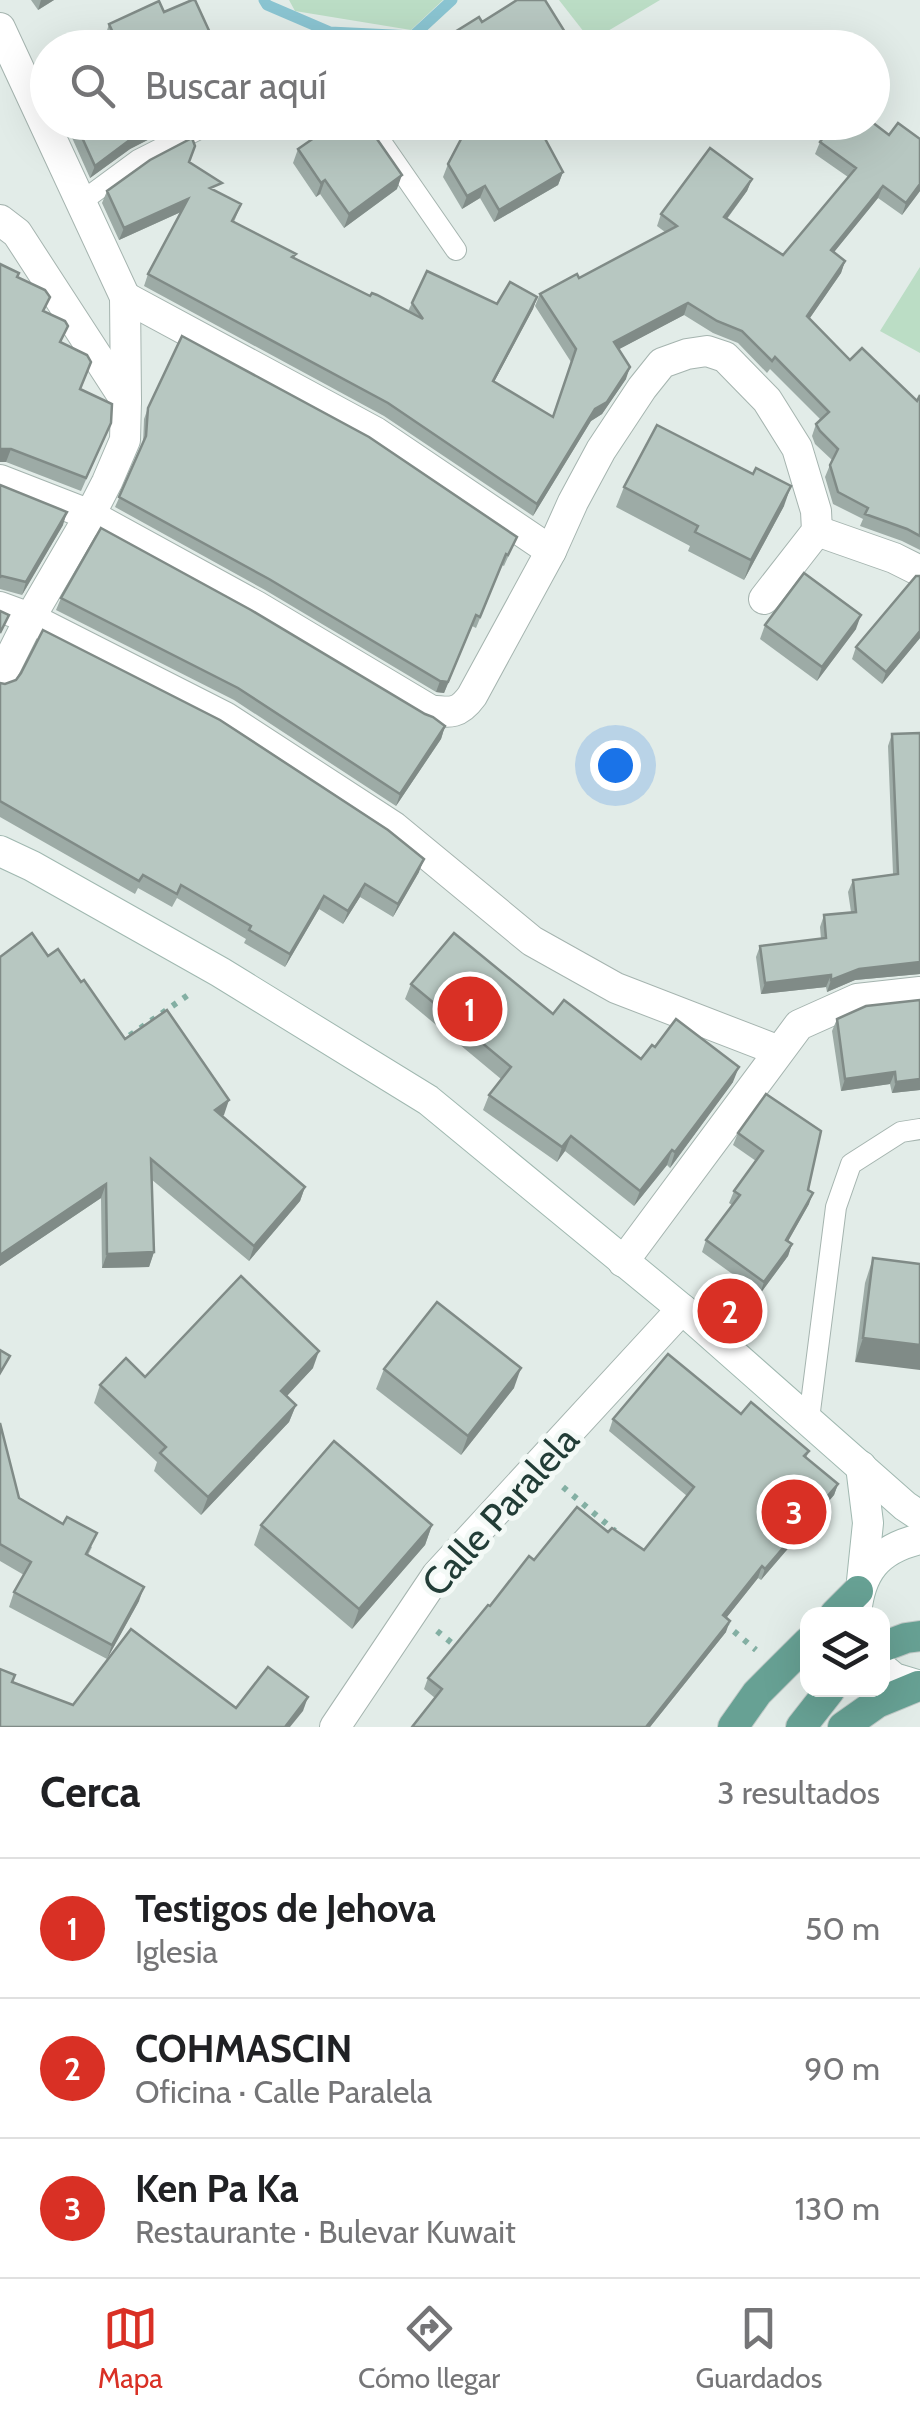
<!DOCTYPE html>
<html lang="es">
<meta charset="utf-8">
<style>
:root{--surface:#fff;--page:#f2f2f2;--text:#202124;--muted:#757577;--line:#e0e0e0;--accent:#d93025}
body{margin:0;font-family:Cabin,sans-serif;background:var(--page);color:var(--text)}
.controls{position:absolute;right:30px;bottom:30px;display:grid;overflow:hidden;border-radius:20px;box-shadow:0 10px 40px #0002}
.controls button{width:90px;height:90px;display:grid;place-items:center;padding:0;border:0;border-bottom:2px solid var(--line);background:var(--surface);color:var(--text);font:50px sans-serif}
.you{position:absolute;left:615px;top:765px;width:35px;height:35px;margin:-25px;border:8px solid #fff;border-radius:50%;background:#1a73e8;box-shadow:0 0 0 15px #1a73e833}
.badge{display:grid;place-items:center;width:65px;height:65px;border-radius:50%;background:var(--accent);color:#fff;font-size:32px;font-weight:700}
.pin{position:absolute;translate:-50% -50%;border:5px solid #fff;box-shadow:0 2px 10px #0006}
.list{margin:0;padding:0;list-style:none}
h2{display:flex;justify-content:space-between;align-items:center;height:130px;margin:0;padding:0 40px;font-size:42px}
h2 small{font-size:32px;font-weight:400;color:var(--muted)}
.list li{display:grid;grid-template-columns:65px 1fr auto;gap:30px;align-items:center;box-sizing:border-box;height:140px;padding:0 40px;border-top:2px solid var(--line)}
.list b{display:block;font-size:38px;white-space:nowrap}
.list p{margin:0;font-size:32px;white-space:nowrap;color:var(--muted)}
.list em{font-size:32px;font-style:normal;color:var(--muted)}
.icon{flex:none;width:55px;height:55px;fill:none;stroke:currentColor;stroke-width:2;stroke-linecap:round;stroke-linejoin:round}
.map{position:relative;flex:none;width:920px;height:1727px;overflow:hidden}
.search{position:absolute;background:var(--surface);box-shadow:0 10px 40px #0002;left:30px;right:30px;top:30px;height:110px;display:flex;align-items:center;gap:25px;box-sizing:border-box;padding:0 35px;border-radius:55px;color:var(--muted);font-size:38px}
.sheet{height:550px;background:var(--surface)}
nav{display:flex;justify-content:space-around;align-items:center;box-sizing:border-box;height:140px;border-top:2px solid var(--line);background:var(--surface);font-size:28px;color:var(--muted)}
nav a{display:grid;justify-items:center;gap:5px}
nav .on{color:var(--accent)}
.map>svg:first-child{display:block}
.green{fill:#bbddc5}
.lines{fill:none;stroke-linecap:round;stroke-linejoin:round}
.stream{stroke:#8ac4d1;stroke-width:11}
.service-casing{stroke:#a5b4af;stroke-width:22}
.minor-casing{stroke:#a5b4af;stroke-width:32}
.secondary-casing{stroke:#a0b8b0;stroke-width:32}
.primary-casing{stroke:#c1c9c7;stroke-width:32}
.path{stroke:#83afa3;stroke-width:6;stroke-dasharray:5 8;stroke-linecap:butt}
.service{stroke:#fff;stroke-width:20}
.minor{stroke:#fff;stroke-width:30}
.secondary{stroke:#fff;stroke-width:30}
.primary{stroke:#67a194;stroke-width:30}
.wall{fill:#9daba6}
.shaded-wall{fill:#808b87}
.building{fill:#b7c7c1;stroke:#808b87;stroke-width:2.5}
.labels{text-anchor:middle;dominant-baseline:central;stroke-width:10;stroke-linejoin:round;paint-order:stroke}
.street-label{font-size:38px;fill:#223d37;stroke:#f3f9f6}
</style>
<div class="map">
<svg width="920" height="1727" viewBox="0 0 920 1727">
<rect width="100%" height="100%" fill="#e2ece8"/>
<g class="green">
<path d="M289,0h154l-32,30 -116,-19z"/>
<path d="M559,0h101l-69,41z"/>
<path d="M920,267v86l-40,-22z"/>
</g>
<g class="lines">
<path class="stream" d="M264,0l3,5 63,27 83,4 39,-36"/>
<defs>
<g id="service">
<path d="M358,122l17,11 81,117"/>
<path d="M81,202l57,-42 75,-38"/>
<path d="M809,1419l27,-212 15,-43 50,-32 19,-3"/>
</g>
<g id="minor">
<path d="M0,28l125,269 1,104 -1,39 -18,42 -17,33 -60,103 -30,60"/>
<path d="M0,220l17,13 109,168"/>
<path d="M125,297l250,135 176,119"/>
<path d="M0,480l90,35 166,91 174,104c21,3 29,4 42,-14l79,-145 22,-49 28,-52 41,-62 20,-25 25,-9 20,-3 18,6 42,43 30,48 19,63 1,20 -53,68"/>
<path d="M817,531l77,27 26,13"/>
<path d="M0,607l30,11 195,99 169,110 138,114 84,47 163,63"/>
<path d="M623,1262l176,-237 58,-26 63,-7"/>
<path d="M335,1727l102,-152 245,-266"/>
</g>
<g id="secondary">
<path d="M0,851l32,15 188,106 208,128 254,209 223,197 15,10"/>
<path d="M861,1466l7,57 -6,58"/>
<path d="M856,1614c4,-42 21,-65 64,-75"/>
<path d="M882,1668l12,10 26,8"/>
</g>
<g id="primary">
<path d="M835,1614l23,-23"/>
<path d="M882,1647l24,-9 14,-2"/>
<path d="M733,1727l24,-34 51,-51"/>
<path d="M801,1727l29,-37"/>
<path d="M843,1727l34,-24 41,-17"/>
</g>
</defs>
<use href="#service" class="service-casing"/>
<use href="#minor" class="minor-casing"/>
<use href="#secondary" class="secondary-casing"/>
<use href="#primary" class="primary-casing"/>
<g class="path">
<path d="M119,1043l72,-50"/>
<path d="M563,1487l52,44"/>
<path d="M724,1623l32,27"/>
<path d="M437,1631l21,17"/>
</g>
<use href="#service" class="service"/>
<use href="#minor" class="minor"/>
<use href="#secondary" class="secondary"/>
<use href="#primary" class="primary"/>
</g>
<g class="wall">
<path d="M31,0h23l-16,10z"/>
<path d="M164,12l53,36h-107l-5,-11 4,-13z"/>
<path d="M65,122h112l-2,4 -45,23 -40,29z"/>
<path d="M889,135l31,4v52l-18,24 -24,-17 -44,54 11,9 -4,12 -32,46 41,41 67,41 3,-6v155l-18,-9 -42,-15 3,-7 -30,-15 -8,-27 7,-17 -17,-16 -3,-8 4,-12 5,-4 -51,-51 -3,4 -29,-30 -25,-10 -29,-18 -65,34 7,30 -24,35 -11,7 -58,95 -149,-100 -240,-130 4,-12 33,-62 -62,28 -17,-37 5,-12 111,2 23,11 -7,18 62,32 -2,4 76,38 38,15 4,-8 85,1 40,-7 -4,12 -39,73 59,35 18,-55 -36,-56 5,-12 39,-16 86,-46 -8,-6 4,-12 91,-35 -5,12 -20,28 56,36 65,-78 -33,-23 5,-12z"/>
<path d="M545,137l-1,3 19,32 -5,13 -64,37 -14,-24 -18,11 -19,-32 5,-13z"/>
<path d="M298,149l99,40 -53,39 -24,-34 -4,3 -23,-34z"/>
<path d="M0,264l17,13 27,35 17,31 19,47 31,33 -30,68 -75,-29h-6z"/>
<path d="M148,408l369,129 -13,29 -2,-1 -26,63 -4,-2 -28,67 -8,-1 -171,-102 -150,-83 28,-63 1,-25z"/>
<path d="M0,485l63,40 -41,70 -22,-6z"/>
<path d="M624,487l160,19 -40,74 -56,-29 2,-5 -74,-39z"/>
<path d="M61,598l384,128 -4,13 -45,67 -162,-106 -178,-90z"/>
<path d="M765,625l91,4 -39,52 -57,-42z"/>
<path d="M920,638l-38,46 -30,-25 4,-12z"/>
<path d="M0,683l419,189 -26,45 -33,-20 -17,27 -24,-15 -34,58 -41,-24 2,-4 -69,-41 -5,9 -34,-19 -3,6 -135,-77z"/>
<path d="M892,734l28,240 -65,6 -28,12 -1,-5 -65,7 -5,-37 4,-11 61,-7 -1,-12 4,-12 27,-3 -3,-20 5,-12 40,-6 -5,-128z"/>
<path d="M48,956l33,26 44,57 99,76 -2,1 83,71 -5,14 -51,60 -98,-82 3,73 -5,15 -47,1 -1,-70 -101,68v-309z"/>
<path d="M411,984l142,30 88,45 92,23 -63,86 -3,-3 -33,41 -69,-55 -8,11 -74,-52 6,-15 12,-16 -96,-80z"/>
<path d="M837,1019l83,71 -28,3 -2,-9 -49,7 -9,-60z"/>
<path d="M766,1094l42,96 1,14 -21,37 4,3 -4,12 -28,38 -58,-42 4,-12 26,-35 -3,-2 5,-12 22,-30 -23,-16 5,-12z"/>
<path d="M873,1258l47,6 -65,98 10,-79z"/>
<path d="M313,1368l-27,28 10,9 -7,17 -88,93 -47,-44 3,-9 -63,-59 6,-18 45,-8z"/>
<path d="M384,1369l130,19 -53,67 -85,-66z"/>
<path d="M741,1414l68,37 -3,7 32,26 -4,11 -73,85 -3,-2 -32,40v14l-76,95h-238l23,-29 -11,-9 4,-11 62,-72 44,-46 74,-28 36,18 43,-54 -78,-65 4,-12z"/>
<path d="M0,1423l19,75 73,49 -4,8 51,46 -32,58 -98,-52 5,-15 10,-17 -24,-14z"/>
<path d="M261,1525h171l-7,20 -73,84 -98,-84z"/>
</g>
<g class="shaded-wall">
<path d="M41,0h13l-16,10z"/>
<path d="M565,32l-5,12 -5,4h-15z"/>
<path d="M162,122h15l-2,4 -45,23 -40,29 5,-12 40,-30z"/>
<path d="M563,172l-5,13 -64,37 5,-12z"/>
<path d="M402,175l-5,14 -53,39 5,-14z"/>
<path d="M752,179l-5,12 -28,38 5,-12z"/>
<path d="M325,180l-5,14 -4,3 5,-14z"/>
<path d="M920,184v7l-18,24 4,-12z"/>
<path d="M485,186l-5,12 -18,11 5,-13z"/>
<path d="M883,186l-5,12 -52,64 5,-12z"/>
<path d="M188,199l-5,12 -64,29 5,-12z"/>
<path d="M845,261l-4,12 -38,55 4,-12z"/>
<path d="M537,297l-4,12 -45,84 5,-12z"/>
<path d="M688,303l-4,12 -74,39 4,-12z"/>
<path d="M630,367l-4,12 -24,35 -11,7 -58,95 4,-12 58,-95z"/>
<path d="M0,449h11l-5,13h-6z"/>
<path d="M791,486l-7,20 -40,74 7,-20z"/>
<path d="M67,512l-4,13 -41,70 4,-13z"/>
<path d="M476,615l-32,78 -8,-1 4,-11z"/>
<path d="M861,615l-5,14 -39,52 5,-14z"/>
<path d="M920,631v7l-38,46 4,-12z"/>
<path d="M445,726l-4,13 -45,67 4,-12z"/>
<path d="M424,859l-5,13 -26,45 5,-13z"/>
<path d="M365,884l-5,13 -17,27 5,-13z"/>
<path d="M324,896l-5,13 -34,58 5,-13z"/>
<path d="M920,962v12l-65,6 -28,12 4,-12 28,-11z"/>
<path d="M831,975l-5,12 -65,7 4,-11z"/>
<path d="M739,1067l-6,15 -63,86 5,-16z"/>
<path d="M895,1072l-5,12 -49,7 4,-12z"/>
<path d="M920,1079v11l-28,3 4,-11z"/>
<path d="M229,1100l-5,15 -14,9 5,-14z"/>
<path d="M571,1136l-6,15 -8,11 5,-15z"/>
<path d="M672,1150l-5,15 -33,41 6,-15z"/>
<path d="M106,1184l-5,14 -101,68v-11z"/>
<path d="M305,1187l-5,14 -51,60 5,-15z"/>
<path d="M813,1193l-4,11 -27,48 4,-12z"/>
<path d="M792,1244l-4,12 -28,38 4,-12z"/>
<path d="M154,1252l-5,15 -47,1 5,-14z"/>
<path d="M863,1338l57,7v25l-65,-8z"/>
<path d="M319,1351l-6,17 -38,41 6,-18z"/>
<path d="M521,1368l-7,20 -53,67 7,-19z"/>
<path d="M296,1405l-7,17 -88,93 7,-18z"/>
<path d="M838,1484l-4,11 -73,85 4,-11z"/>
<path d="M432,1525l-7,20 -73,84 7,-20z"/>
<path d="M762,1566l-4,12 -39,49 4,-12z"/>
<path d="M144,1587l-5,14 -32,58 5,-14z"/>
<path d="M730,1621l-4,11 -76,95h-4z"/>
<path d="M308,1697l-5,14 -13,16h-5z"/>
</g>
<g class="building">
<path d="M192,0h3l22,48h-97l-11,-24 50,-23 5,11z"/>
<path d="M517,0h28l20,32 -25,16h-93l-5,-8 37,-23 3,5z"/>
<path d="M75,122h87l-27,14 -40,30z"/>
<path d="M337,122h23l10,7 32,46 -53,39 -24,-34 -4,3 -23,-34z"/>
<path d="M470,122h66l27,50 -64,38 -14,-24 -18,10 -19,-32z"/>
<path d="M834,122h38l17,13 9,-12 22,16v45l-14,19 -23,-17 -52,64 14,11 -38,55 43,44 12,-12 55,53 3,-6v141l-13,-7 -42,-15 3,-6 -30,-16 -8,-27 8,-16 -18,-18 -4,-7 13,-12 -54,-55 -3,4 -30,-30 -25,-10 -29,-18 -74,39 16,25 -23,35 -12,7 -58,95 -149,-101 -240,-129 40,-75 -64,29 -17,-37 43,-31 42,-22 3,8 -6,16 33,21 -12,5 31,16 -9,17 64,33 -4,3 78,39 2,-3 5,2 46,24 -11,-16 15,-32 70,33 13,-22 27,15 -44,84 60,36 23,-68 -36,-55 37,-20 2,4 98,-52 -16,-12 49,-66 42,31 -28,38 59,38 73,-87 -36,-26z"/>
<path d="M0,264l19,9 -2,4 28,13 5,7 -7,14 22,10 3,5 -8,16 27,13 4,7 -11,27 32,15 -1,19 -25,55 -75,-29h-11z"/>
<path d="M182,336l187,101 148,100 -9,18 -2,-1 -26,63 -4,-2 -28,67 -8,-1 -171,-102 -150,-82 27,-61 2,-28z"/>
<path d="M657,425l96,49 3,-6 35,18 -40,74 -56,-28 3,-6 -74,-39z"/>
<path d="M0,485l67,27 -41,70 -24,-6 -2,1z"/>
<path d="M101,528l150,82 174,104 8,3 12,9 -45,68 -162,-106 -177,-90z"/>
<path d="M804,573l57,42 -39,52 -57,-42z"/>
<path d="M916,576h4v55l-34,41 -30,-25z"/>
<path d="M0,611l9,4 -9,18z"/>
<path d="M43,630l177,90 168,110 36,29 -26,45 -33,-20 -17,27 -24,-15 -34,58 -41,-24 2,-4 -70,-41 -4,9 -34,-19 -4,6 -139,-80v-118l5,1 11,-4 5,-7z"/>
<path d="M920,733v229l-61,7 -28,11v-5l-66,8 -5,-37 66,-8 -2,-23 32,-3 -3,-32 45,-6 -6,-140z"/>
<path d="M32,933l16,23 10,-7 23,33 3,-2 41,59 42,-29 62,90 -14,10 90,77 -51,59 -103,-87 3,93 -47,2 -1,-70 -106,71v-298z"/>
<path d="M454,933l99,81 11,-14 77,59 11,-14 3,2 21,-28 63,48 -64,85 -3,-2 -32,41 -69,-55 -9,11 -73,-52 22,-28 -100,-83z"/>
<path d="M920,1000v79l-24,3 -1,-10 -50,7 -8,-60 29,-13z"/>
<path d="M766,1094l55,37 -13,59 5,3 -27,47 6,4 -28,38 -58,-42 34,-45 -6,-4 29,-40 -25,-18z"/>
<path d="M873,1258l47,6v81l-57,-7z"/>
<path d="M241,1276l78,75 -38,40 15,14 -88,92 -48,-44 6,-6 -66,-62 26,-27 19,19z"/>
<path d="M437,1302l84,66 -53,68 -84,-67z"/>
<path d="M0,1350l10,6 -10,17z"/>
<path d="M668,1354l73,60 10,-12 58,49 -5,5 34,28 -73,85 -3,-3 -39,49 7,6 -84,106h-234l30,-38 -14,-11 60,-73 2,1 39,-50 5,4 43,-53 31,25 4,-4 32,22 50,-63 -81,-68z"/>
<path d="M0,1423l19,75 44,26 4,-7 30,16 -11,21 58,33 -32,58 -98,-53 17,-30 -31,-18z"/>
<path d="M334,1441l98,84 -73,84 -98,-84z"/>
<path d="M131,1629l105,79 32,-41 40,30 -23,30h-285v-58l15,6 -3,7 61,23z"/>
</g>
<g class="labels">
<g class="street-label">
<text transform="translate(500 1511) rotate(-48)">Calle Paralela</text>
</g>
</g>
</svg>
<div class="controls">
<button><svg class="icon" aria-label="layers" viewBox="0 0 24 24"><path d="M12 4l9 5-9 5-9-5zM3 14l9 5 9-5"/></svg></button>
</div>
<div class="you"></div>
<div class="pin badge" style="left:470px;top:1009px">1</div>
<div class="pin badge" style="left:730px;top:1311px">2</div>
<div class="pin badge" style="left:794px;top:1512px">3</div>
<div class="search"><svg class="icon" aria-label="search" viewBox="0 0 24 24"><circle cx="10" cy="10" r="6"/><path d="M15 15l6 6"/></svg>Buscar aquí</div>
</div>
<section class="sheet">
<h2>Cerca<small>3 resultados</small></h2>
<ul class="list">
<li><span class="badge">1</span><div><b>Testigos de Jehova</b><p>Iglesia</p></div><em>50 m</em></li>
<li><span class="badge">2</span><div><b>COHMASCIN</b><p>Oficina · Calle Paralela</p></div><em>90 m</em></li>
<li><span class="badge">3</span><div><b>Ken Pa Ka</b><p>Restaurante · Bulevar Kuwait</p></div><em>130 m</em></li>
</ul>
</section>
<nav>
<a class="on"><svg class="icon" aria-label="map" viewBox="0 0 24 24"><path d="M3 6l6-2 6 2 6-2v14l-6 2-6-2-6 2zM9 4v14M15 6v14"/></svg>Mapa</a>
<a><svg class="icon" aria-label="directions" viewBox="0 0 24 24"><path d="M12 3l9 9-9 9-9-9zM9 14v-3h6M13 9l2 2-2 2"/></svg>Cómo llegar</a>
<a><svg class="icon" aria-label="saved" viewBox="0 0 24 24"><path d="M7 4h10v16l-5-4-5 4z"/></svg>Guardados</a>
</nav>
